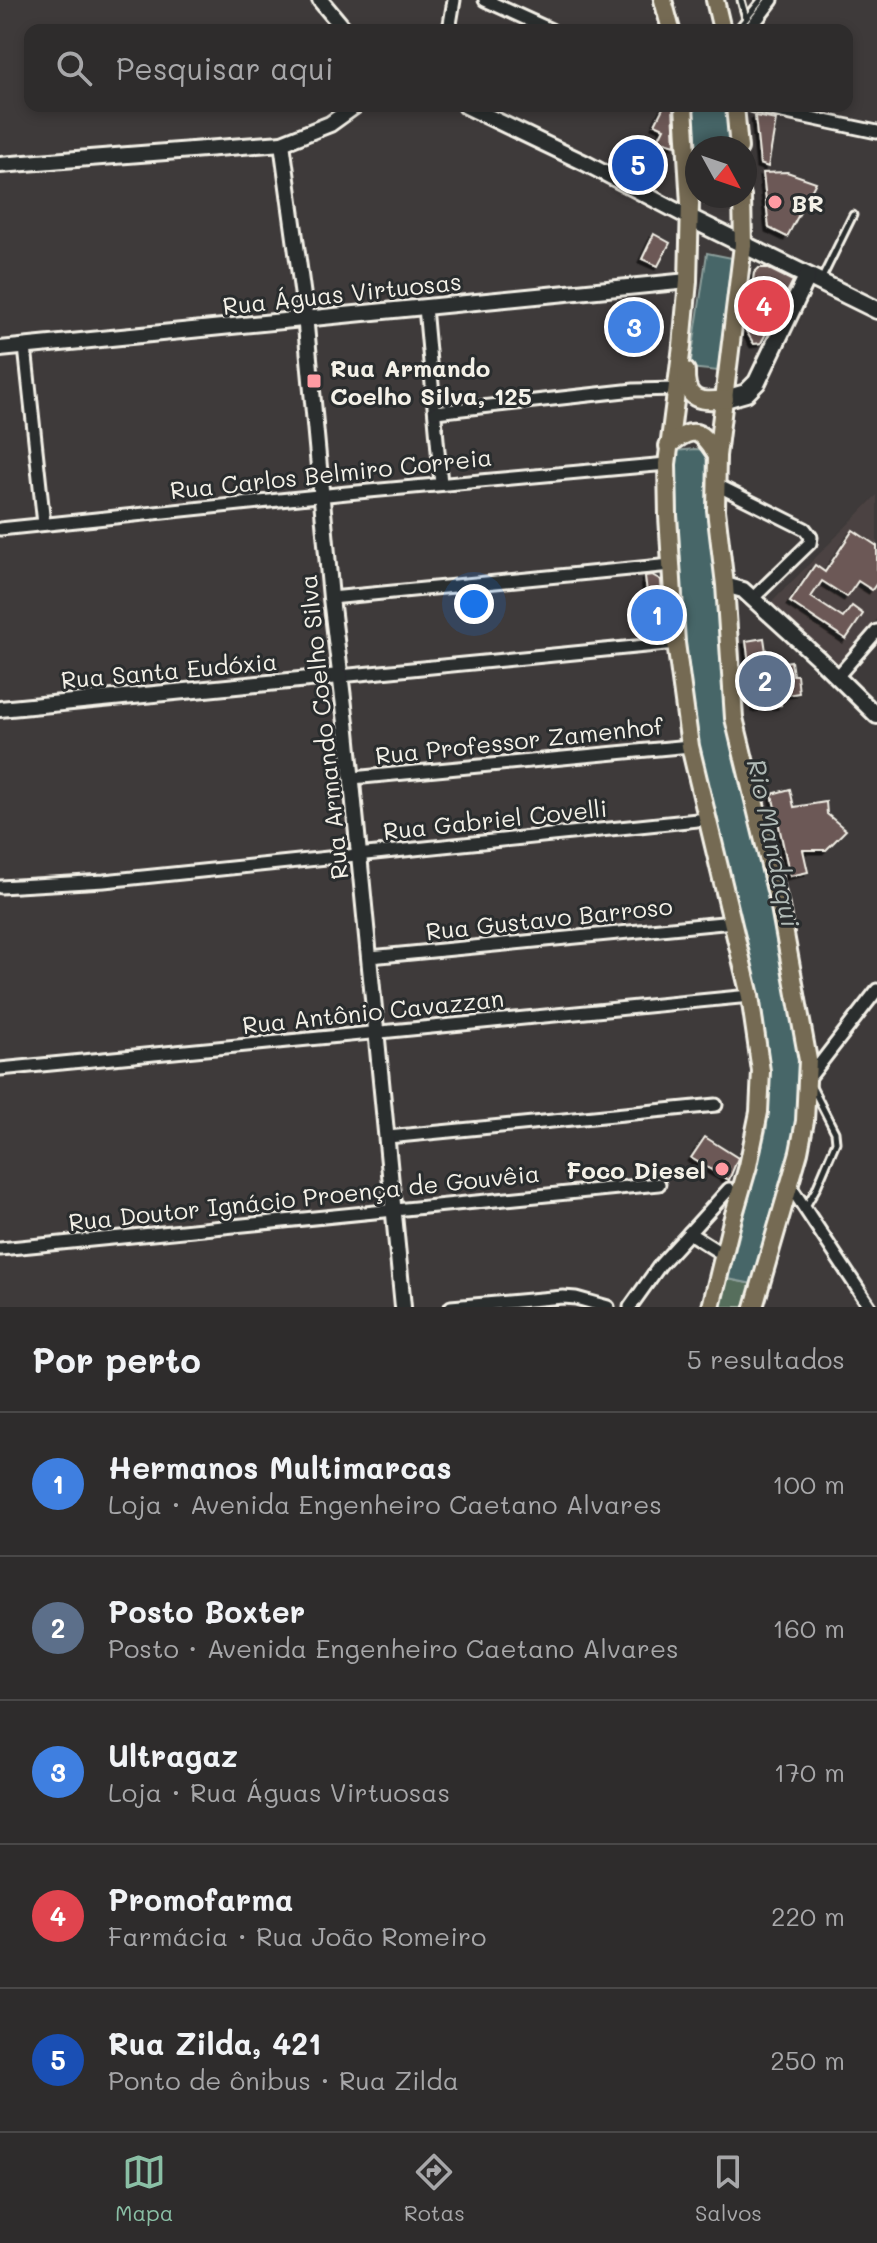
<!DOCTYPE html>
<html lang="pt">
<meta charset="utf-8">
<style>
:root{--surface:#2e2c2c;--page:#3a3838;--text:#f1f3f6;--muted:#a7a7a9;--line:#494848;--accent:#8abfa5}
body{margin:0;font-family:Mali,sans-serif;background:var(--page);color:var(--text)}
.compass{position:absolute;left:685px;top:136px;width:72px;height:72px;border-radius:50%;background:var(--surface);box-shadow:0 4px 12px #0003;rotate:130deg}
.you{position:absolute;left:474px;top:604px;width:28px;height:28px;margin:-20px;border:6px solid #fff;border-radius:50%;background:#1a73e8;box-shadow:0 0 0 12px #1a73e833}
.badge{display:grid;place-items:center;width:52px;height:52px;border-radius:50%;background:var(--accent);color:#fff;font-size:26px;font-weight:700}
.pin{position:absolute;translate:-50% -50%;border:4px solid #fff;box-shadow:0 2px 8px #0006}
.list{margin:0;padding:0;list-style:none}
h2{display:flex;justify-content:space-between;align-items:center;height:104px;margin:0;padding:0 32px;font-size:34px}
h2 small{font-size:26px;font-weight:400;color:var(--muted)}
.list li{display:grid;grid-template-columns:52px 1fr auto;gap:24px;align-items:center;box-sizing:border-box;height:144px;padding:0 32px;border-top:2px solid var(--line)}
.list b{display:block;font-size:30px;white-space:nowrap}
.list p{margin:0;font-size:26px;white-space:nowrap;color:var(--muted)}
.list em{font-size:26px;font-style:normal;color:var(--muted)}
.icon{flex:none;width:44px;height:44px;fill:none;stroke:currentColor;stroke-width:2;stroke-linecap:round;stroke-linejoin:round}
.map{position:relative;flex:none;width:877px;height:1307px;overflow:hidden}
.search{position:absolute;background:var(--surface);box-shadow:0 4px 12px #0003;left:24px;right:24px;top:24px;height:88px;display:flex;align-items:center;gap:20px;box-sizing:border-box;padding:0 28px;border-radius:16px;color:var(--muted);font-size:30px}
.sheet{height:824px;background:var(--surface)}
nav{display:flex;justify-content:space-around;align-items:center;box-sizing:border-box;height:112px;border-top:2px solid var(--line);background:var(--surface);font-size:22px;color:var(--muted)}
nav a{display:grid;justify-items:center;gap:4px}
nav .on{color:var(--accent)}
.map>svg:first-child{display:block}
.built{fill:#4c4342}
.green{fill:#566e5b;stroke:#a5b0a2;stroke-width:2}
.water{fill:#476668;stroke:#8c9e9b;stroke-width:2}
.building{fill:#6c5956;stroke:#f4f1e8;stroke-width:2;filter:url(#shadow)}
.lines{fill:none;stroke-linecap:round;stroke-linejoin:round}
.service-casing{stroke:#f4f1e8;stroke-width:11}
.minor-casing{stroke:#f4f1e8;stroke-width:17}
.tertiary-casing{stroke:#f4f1e8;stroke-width:20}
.secondary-casing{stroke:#f4f1e8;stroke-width:22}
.primary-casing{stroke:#f4f1e8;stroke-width:22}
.path{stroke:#f4f1e8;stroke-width:2;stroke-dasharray:6 6;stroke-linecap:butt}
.service{stroke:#2a2d2e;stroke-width:5}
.minor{stroke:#2a2d2e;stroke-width:11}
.tertiary{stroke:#2a2d2e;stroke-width:14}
.secondary{stroke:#2a2d2e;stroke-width:16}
.primary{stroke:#746b52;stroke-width:16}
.poi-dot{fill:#ff9aa2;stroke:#2a2d2e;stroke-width:3}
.labels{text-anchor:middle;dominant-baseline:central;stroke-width:6;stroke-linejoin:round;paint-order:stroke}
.poi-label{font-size:24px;font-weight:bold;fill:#f4f1e8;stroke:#2a2d2e;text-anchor:start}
.street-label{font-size:24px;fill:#f4f1e8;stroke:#2a2d2e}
.water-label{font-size:26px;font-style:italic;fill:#afb9b5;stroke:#2a2d2e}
</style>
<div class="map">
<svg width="877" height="1307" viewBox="0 0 877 1307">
<defs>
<filter id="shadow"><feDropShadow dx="-3.5" dy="3.5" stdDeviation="0" flood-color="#0009"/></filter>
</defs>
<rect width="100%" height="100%" fill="#3e3a3a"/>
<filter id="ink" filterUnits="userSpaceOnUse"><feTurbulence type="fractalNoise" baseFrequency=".0125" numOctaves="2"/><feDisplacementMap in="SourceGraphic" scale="16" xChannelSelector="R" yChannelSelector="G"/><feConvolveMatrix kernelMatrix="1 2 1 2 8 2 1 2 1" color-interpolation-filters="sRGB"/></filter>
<g filter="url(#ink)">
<path class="built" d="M877,495v124l-40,49 -67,-64z"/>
<path class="green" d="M728,1279l30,6 -8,22h-31z"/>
<g class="water">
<path d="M693,106h33l3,42h-32v5z"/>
<path d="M707,253l25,5 -14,113 -28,-3z"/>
<path d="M695,449l11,1 3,68 4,13 14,183 35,143 41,197 -1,64 -44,167 -30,-6 39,-152 2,-67 -7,-49 -38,-156 -29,-130 -12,-107 -8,-167z"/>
</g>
<g class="building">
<path d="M664,106l9,2 2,37 -17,-5 6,-12 -9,-4z"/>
<path d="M755,116l21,4 -8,47 -8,-3z"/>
<path d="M787,172l29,10 -29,55 -18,-9 -6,-55z"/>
<path d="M654,234l16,9 -12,23 -16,-7z"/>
<path d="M759,268h8l26,13 -32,62 -7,1 -8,-13 8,-58z"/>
<path d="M853,530l24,16v37l-5,7 -14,-9 -11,16 -25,-16 -11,16 32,21 9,-12 11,8 -17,25 -56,-37 25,-37 10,7z"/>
<path d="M652,575l9,5 3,53 -12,1 -7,-58z"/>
<path d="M764,638l4,27 23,-4 2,14h4l2,18 -19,3 1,9 -26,3 -9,-67z"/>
<path d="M790,789l4,18 32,-5 1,12 19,16 -20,20h-23l5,22 -18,4 -18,-82z"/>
<path d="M705,1137l33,21 -9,22 -38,-22z"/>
</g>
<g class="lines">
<defs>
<g id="service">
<path d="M741,0l5,18"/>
<path d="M737,30l24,-30"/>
<path d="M822,278l31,-63"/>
<path d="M805,1208l11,-19 20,-47 -1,-10 -23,-45"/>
</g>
<g id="minor">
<path d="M485,0l66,30"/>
<path d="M449,30l5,-30"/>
<path d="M749,30l23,-30"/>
<path d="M754,106l123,26"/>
<path d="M425,307l16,177"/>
<path d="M25,347l19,177"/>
<path d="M435,412l199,-22 43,-1"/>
<path d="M715,484l90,45 6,8 -1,6 -58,56"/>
<path d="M0,529l347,-36 320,-29"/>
<path d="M331,598l340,-33"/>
<path d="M340,676l336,-33"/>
<path d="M837,677l40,-46"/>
<path d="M352,778l338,-32"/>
<path d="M0,887l104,-6 603,-62"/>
<path d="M370,957l363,-35"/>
<path d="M0,1069l750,-73"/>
<path d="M809,1078l68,-88"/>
<path d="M388,1137l328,-32"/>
<path d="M790,1186l80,121"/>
<path d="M689,1233l35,22"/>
<path d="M0,1249l659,-65"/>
<path d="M451,1307l112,-10 13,1 32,9"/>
<path d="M630,1307l30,-42 69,-76"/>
</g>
<g id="tertiary">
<path d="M320,0l25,30"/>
<path d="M466,106l119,57 105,55"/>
<path d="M282,143l22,161 27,294 16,133 56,576"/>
<path d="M0,165l282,-22 48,-19 25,-18"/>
<path d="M0,349l688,-68"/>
<path d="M725,585l18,5 75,68 59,58"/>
<path d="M0,709l340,-33"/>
</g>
<g id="secondary">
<path d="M690,218l187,92"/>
<path d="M725,399l21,-6 11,-11 50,-105"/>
</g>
<g id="primary">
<path d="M663,0l8,30"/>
<path d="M715,0l7,30"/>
<path d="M684,106l6,98 -2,77 -6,65 -15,118 1,52 8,127 14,103 60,250 11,75 -2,41 -11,54 -16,55 -21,86"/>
<path d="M735,106l4,42"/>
<path d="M742,196l1,49 -26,211 -1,54 9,75 9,133 46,189 28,153 -3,61 -6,31 -45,155"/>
<path d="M686,371c-1,29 13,32 39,28"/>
<path d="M668,446c26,-21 32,-17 49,10"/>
</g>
</defs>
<use href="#service" class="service-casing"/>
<use href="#minor" class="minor-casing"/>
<use href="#tertiary" class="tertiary-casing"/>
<use href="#secondary" class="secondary-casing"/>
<use href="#primary" class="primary-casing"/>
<path class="path" d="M704,204h25"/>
<use href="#service" class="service"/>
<use href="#minor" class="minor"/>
<use href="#tertiary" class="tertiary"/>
<use href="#secondary" class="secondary"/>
<use href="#primary" class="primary"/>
</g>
</g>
<g class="poi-dot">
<circle cx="775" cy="202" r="8"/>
<rect x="306" y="373" width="16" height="16" rx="4"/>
<circle cx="722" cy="1169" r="8"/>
</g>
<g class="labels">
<g class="poi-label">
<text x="791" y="202">BR</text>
<text x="330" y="367">Rua Armando<tspan x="330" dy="28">Coelho Silva, 125</tspan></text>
<text x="706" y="1169" text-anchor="end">Foco Diesel</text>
</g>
<g class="street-label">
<text transform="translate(342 293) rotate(-6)">Rua Águas Virtuosas</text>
<text transform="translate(331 473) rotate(-6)">Rua Carlos Belmiro Correia</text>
<text transform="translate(169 670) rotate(-5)">Rua Santa Eudóxia</text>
<text transform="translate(323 727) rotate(-96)">Rua Armando Coelho Silva</text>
<text transform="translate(519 740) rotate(-6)">Rua Professor Zamenhof</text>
<text transform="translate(495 819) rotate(-6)">Rua Gabriel Covelli</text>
<text transform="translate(549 918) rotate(-6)">Rua Gustavo Barroso</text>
<text transform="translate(373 1011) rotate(-6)">Rua Antônio Cavazzan</text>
<text transform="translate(304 1197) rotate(-6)">Rua Doutor Ignácio Proença de Gouvêia</text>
</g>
<g class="water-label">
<text transform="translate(774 843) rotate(78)">Rio Mandaqui</text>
</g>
</g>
</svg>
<svg class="compass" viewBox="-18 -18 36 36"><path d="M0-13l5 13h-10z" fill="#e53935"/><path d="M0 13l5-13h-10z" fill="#a7a7a9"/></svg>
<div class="you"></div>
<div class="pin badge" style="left:657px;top:615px;background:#3f7fe0">1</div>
<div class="pin badge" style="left:765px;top:681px;background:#5c6f8a">2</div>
<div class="pin badge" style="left:634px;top:327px;background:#3f7fe0">3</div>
<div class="pin badge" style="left:764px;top:306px;background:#e0444e">4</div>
<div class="pin badge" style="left:638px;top:165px;background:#1a4fb4">5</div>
<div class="search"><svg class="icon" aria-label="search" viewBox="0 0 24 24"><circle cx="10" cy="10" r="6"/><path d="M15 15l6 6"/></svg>Pesquisar aqui</div>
</div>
<section class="sheet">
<h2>Por perto<small>5 resultados</small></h2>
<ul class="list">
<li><span class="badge" style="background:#3f7fe0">1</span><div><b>Hermanos Multimarcas</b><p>Loja · Avenida Engenheiro Caetano Alvares</p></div><em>100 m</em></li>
<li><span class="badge" style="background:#5c6f8a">2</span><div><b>Posto Boxter</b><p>Posto · Avenida Engenheiro Caetano Alvares</p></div><em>160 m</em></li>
<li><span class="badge" style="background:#3f7fe0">3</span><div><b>Ultragaz</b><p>Loja · Rua Águas Virtuosas</p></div><em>170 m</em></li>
<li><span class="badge" style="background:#e0444e">4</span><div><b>Promofarma</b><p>Farmácia · Rua João Romeiro</p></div><em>220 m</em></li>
<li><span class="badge" style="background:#1a4fb4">5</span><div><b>Rua Zilda, 421</b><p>Ponto de ônibus · Rua Zilda</p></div><em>250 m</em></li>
</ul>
</section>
<nav>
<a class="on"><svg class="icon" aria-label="map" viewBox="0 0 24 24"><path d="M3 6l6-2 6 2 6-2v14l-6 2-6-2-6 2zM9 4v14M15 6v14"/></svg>Mapa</a>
<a><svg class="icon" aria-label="directions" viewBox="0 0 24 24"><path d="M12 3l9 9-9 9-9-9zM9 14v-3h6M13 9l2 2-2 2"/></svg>Rotas</a>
<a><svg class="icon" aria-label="saved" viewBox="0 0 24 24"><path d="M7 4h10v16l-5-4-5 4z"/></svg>Salvos</a>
</nav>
